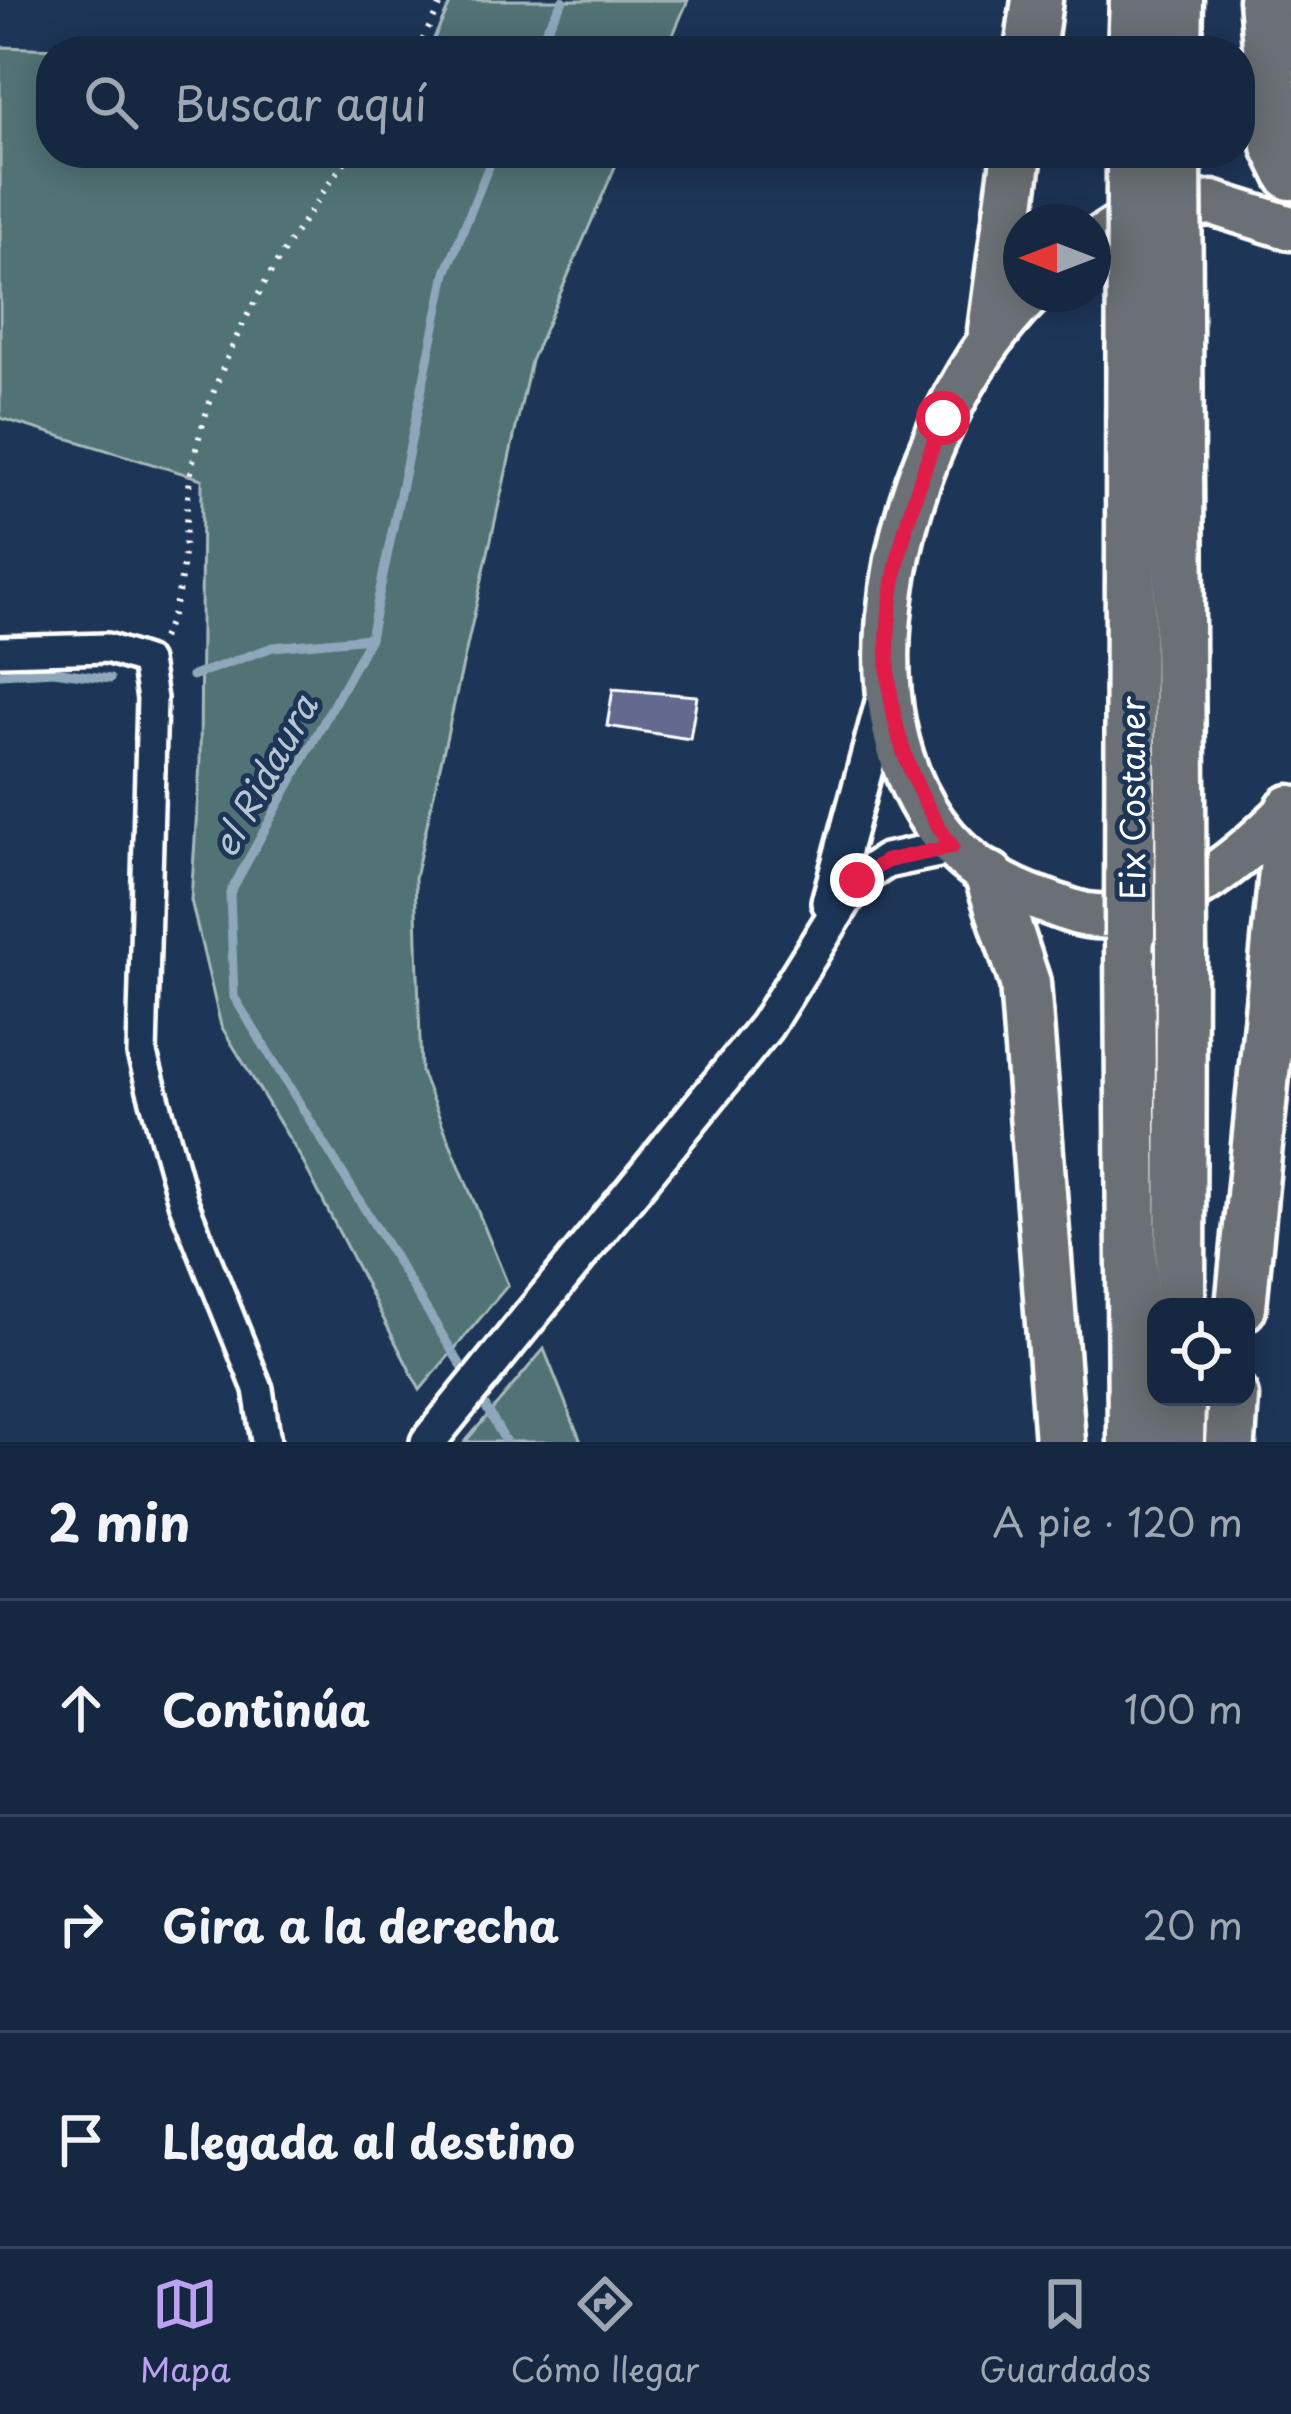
<!DOCTYPE html>
<html lang="es">
<meta charset="utf-8">
<style>
:root{--surface:#162841;--page:#1f3048;--text:#f1f3f6;--muted:#9ea6b1;--line:#35445a;--accent:#bca0f2}
body{margin:0;font-family:"Playpen Sans",sans-serif;background:var(--page);color:var(--text)}
.controls{position:absolute;right:36px;bottom:36px;display:grid;overflow:hidden;border-radius:24px;box-shadow:0 6px 30px #0003}
.controls button{width:108px;height:108px;display:grid;place-items:center;padding:0;border:0;border-bottom:3px solid var(--line);background:var(--surface);color:var(--text);font:60px sans-serif}
.compass{position:absolute;left:1003px;top:204px;width:108px;height:108px;border-radius:50%;background:var(--surface);box-shadow:0 6px 30px #0003;rotate:270deg}
.stop{position:absolute;width:36px;height:36px;margin:-27px;border:9px solid #e11d48;border-radius:50%;background:#fff}
.stop.end{background:#e11d48;border-color:#fff;box-shadow:0 3px 12px #0008}
.list{margin:0;padding:0;list-style:none}
h2{display:flex;justify-content:space-between;align-items:center;height:156px;margin:0;padding:0 48px;font-size:51px}
h2 small{font-size:39px;font-weight:400;color:var(--muted)}
.list li{display:grid;grid-template-columns:78px 1fr auto;gap:36px;align-items:center;box-sizing:border-box;height:216px;padding:0 48px;border-top:3px solid var(--line)}
.list b{display:block;font-size:45px;white-space:nowrap}
.list em{font-size:39px;font-style:normal;color:var(--muted)}
.icon{flex:none;width:66px;height:66px;fill:none;stroke:currentColor;stroke-width:2;stroke-linecap:round;stroke-linejoin:round}
.map{position:relative;flex:none;width:1291px;height:1442px;overflow:hidden}
.search{position:absolute;background:var(--surface);box-shadow:0 6px 30px #0003;left:36px;right:36px;top:36px;height:132px;display:flex;align-items:center;gap:30px;box-sizing:border-box;padding:0 42px;border-radius:48px;color:var(--muted);font-size:45px}
.sheet{height:804px;background:var(--surface)}
nav{display:flex;justify-content:space-around;align-items:center;box-sizing:border-box;height:168px;border-top:3px solid var(--line);background:var(--surface);font-size:33px;color:var(--muted)}
nav a{display:grid;justify-items:center;gap:6px}
nav .on{color:var(--accent)}
.map>svg:first-child{display:block}
.green{fill:#517374;stroke:#a8b9ba;stroke-width:3}
.lines{fill:none;stroke-linecap:round;stroke-linejoin:round}
.stream{stroke:#8fa7bb;stroke-width:9}
.building{fill:#64698f;stroke:#fff;stroke-width:3}
.minor-casing{stroke:#fff;stroke-width:36}
.tertiary-casing{stroke:#fff;stroke-width:42}
.primary-casing{stroke:#fff;stroke-width:51}
.motorway-casing{stroke:#fff;stroke-width:57}
.path{stroke:#fff;stroke-width:6;stroke-dasharray:3 9;stroke-linecap:butt}
.minor{stroke:#1d3557;stroke-width:27}
.tertiary{stroke:#1d3557;stroke-width:33}
.primary{stroke:#6b6f75;stroke-width:42}
.motorway{stroke:#6b6f75;stroke-width:48}
.motorway-bridge-casing{stroke:#fff;stroke-width:57;stroke-linecap:butt}
.motorway-bridge{stroke:#6b6f75;stroke-width:48}
.route{stroke:#e11d48;stroke-width:15}
.labels{text-anchor:middle;dominant-baseline:central;stroke-width:10;stroke-linejoin:round;paint-order:stroke}
.street-label{font-size:33px;fill:#fff;stroke:#1d3557}
.water-label{font-size:36px;font-style:italic;fill:#b5c5d1;stroke:#1d3557}
</style>
<div class="map">
<svg width="1291" height="1442" viewBox="0 0 1291 1442">
<rect width="100%" height="100%" fill="#1d3557"/>
<filter id="ink" filterUnits="userSpaceOnUse"><feTurbulence type="fractalNoise" baseFrequency=".00833" numOctaves="2"/><feDisplacementMap in="SourceGraphic" scale="24" xChannelSelector="R" yChannelSelector="G"/><feConvolveMatrix kernelMatrix="1 2 1 2 8 2 1 2 1" color-interpolation-filters="sRGB"/></filter>
<g filter="url(#ink)">
<g class="green">
<path d="M452,0h236l-22,51h-238z"/>
<path d="M0,47l122,4h-71v102h570l-90,208 -116,517 6,194 87,213 -88,105 -119,-232 -80,-132 -30,-126 9,-137 2,-284 -202,-61z"/>
<path d="M544,1349l37,93h-116z"/>
</g>
<g class="lines">
<g class="stream">
<path d="M534,51l29,-51"/>
<path d="M0,674l54,-3 56,8"/>
<path d="M192,676l81,-29 97,-9"/>
<path d="M470,1380l-236,-383 -4,-104 140,-255 76,-365 48,-120"/>
<path d="M479,1395l27,47"/>
</g>
</g>
<path class="building" d="M613,689l84,7 -7,43 -83,-13z"/>
<g class="lines">
<defs>
<path id="minor" d="M0,651l107,-3 39,13 6,38 -10,355 41,148 75,187 8,53"/>
<g id="tertiary">
<path d="M829,902l57,-211"/>
<path d="M428,1442l338,-416 91,-146 29,-19 66,-14"/>
</g>
<g id="primary">
<path d="M1093,243l50,-32 69,-8 79,25"/>
<path d="M1030,294c-143,140 -238,524 13,607 14,4 29,12 44,14 75,12 156,-58 204,-107"/>
</g>
<g id="motorway">
<path d="M1264,0l13,146 14,29"/>
<path d="M1030,51l7,-51"/>
<path d="M1133,51l2,-51"/>
<path d="M1177,51l1,-51"/>
<path d="M993,331l24,-178"/>
<path d="M990,877l35,106 35,459"/>
<path d="M1130,936l3,506"/>
<path d="M1180,1307l1,-357"/>
<path d="M1241,1307l49,-497"/>
<path d="M1179,1442l1,-45"/>
<path d="M1230,1442l3,-45"/>
</g>
</defs>
<use href="#minor" class="minor-casing"/>
<use href="#tertiary" class="tertiary-casing"/>
<use href="#primary" class="primary-casing"/>
<use href="#motorway" class="motorway-casing"/>
<g class="path">
<path d="M417,51l26,-51"/>
<path d="M162,638c31,-60 18,-119 32,-181 27,-114 89,-211 157,-304"/>
</g>
<use href="#minor" class="minor"/>
<use href="#tertiary" class="tertiary"/>
<use href="#primary" class="primary"/>
<use href="#motorway" class="motorway"/>
<defs>
<g id="motorway-bridge">
<path d="M1176,153l5,797"/>
<path d="M1130,936l2,-783"/>
</g>
</defs>
<use href="#motorway-bridge" class="motorway-bridge-casing"/>
<use href="#motorway-bridge" class="motorway-bridge"/>
</g>
</g>
<g class="lines" filter="url(#ink)">
<path class="route" d="M857,880l29,-19 66,-14c-100,-145 -68,-276 -9,-429"/>
</g>
<g class="labels">
<g class="street-label">
<text transform="translate(1131 798) rotate(-90)">Eix Costaner</text>
</g>
<g class="water-label">
<text transform="translate(263 775) rotate(-61)">el Ridaura</text>
</g>
</g>
</svg>
<div class="controls">
<button><svg class="icon" aria-label="locate" viewBox="0 0 24 24"><circle cx="12" cy="12" r="6"/><path d="M12 2v4M12 18v4M2 12h4M18 12h4"/></svg></button>
</div>
<svg class="compass" viewBox="-18 -18 36 36"><path d="M0-13l5 13h-10z" fill="#e53935"/><path d="M0 13l5-13h-10z" fill="#9ea6b1"/></svg>
<div class="stop" style="left:943px;top:418px"></div>
<div class="stop end" style="left:857px;top:880px"></div>
<div class="search"><svg class="icon" aria-label="search" viewBox="0 0 24 24"><circle cx="10" cy="10" r="6"/><path d="M15 15l6 6"/></svg>Buscar aquí</div>
</div>
<section class="sheet">
<h2>2 min<small>A pie · 120 m</small></h2>
<ul class="list">
<li><svg class="icon" aria-label="ahead" viewBox="0 0 24 24"><path d="M12 20V5M6 11l6-6 6 6"/></svg><div><b>Continúa</b></div><em>100 m</em></li>
<li><svg class="icon" aria-label="right" viewBox="0 0 24 24"><path d="M7 20v-9h11M14 6l5 5-5 5"/></svg><div><b>Gira a la derecha</b></div><em>20 m</em></li>
<li><svg class="icon" aria-label="arrive" viewBox="0 0 24 24"><path d="M6 21V4h12l-3 4 3 4H6"/></svg><div><b>Llegada al destino</b></div></li>
</ul>
</section>
<nav>
<a class="on"><svg class="icon" aria-label="map" viewBox="0 0 24 24"><path d="M3 6l6-2 6 2 6-2v14l-6 2-6-2-6 2zM9 4v14M15 6v14"/></svg>Mapa</a>
<a><svg class="icon" aria-label="directions" viewBox="0 0 24 24"><path d="M12 3l9 9-9 9-9-9zM9 14v-3h6M13 9l2 2-2 2"/></svg>Cómo llegar</a>
<a><svg class="icon" aria-label="saved" viewBox="0 0 24 24"><path d="M7 4h10v16l-5-4-5 4z"/></svg>Guardados</a>
</nav>
